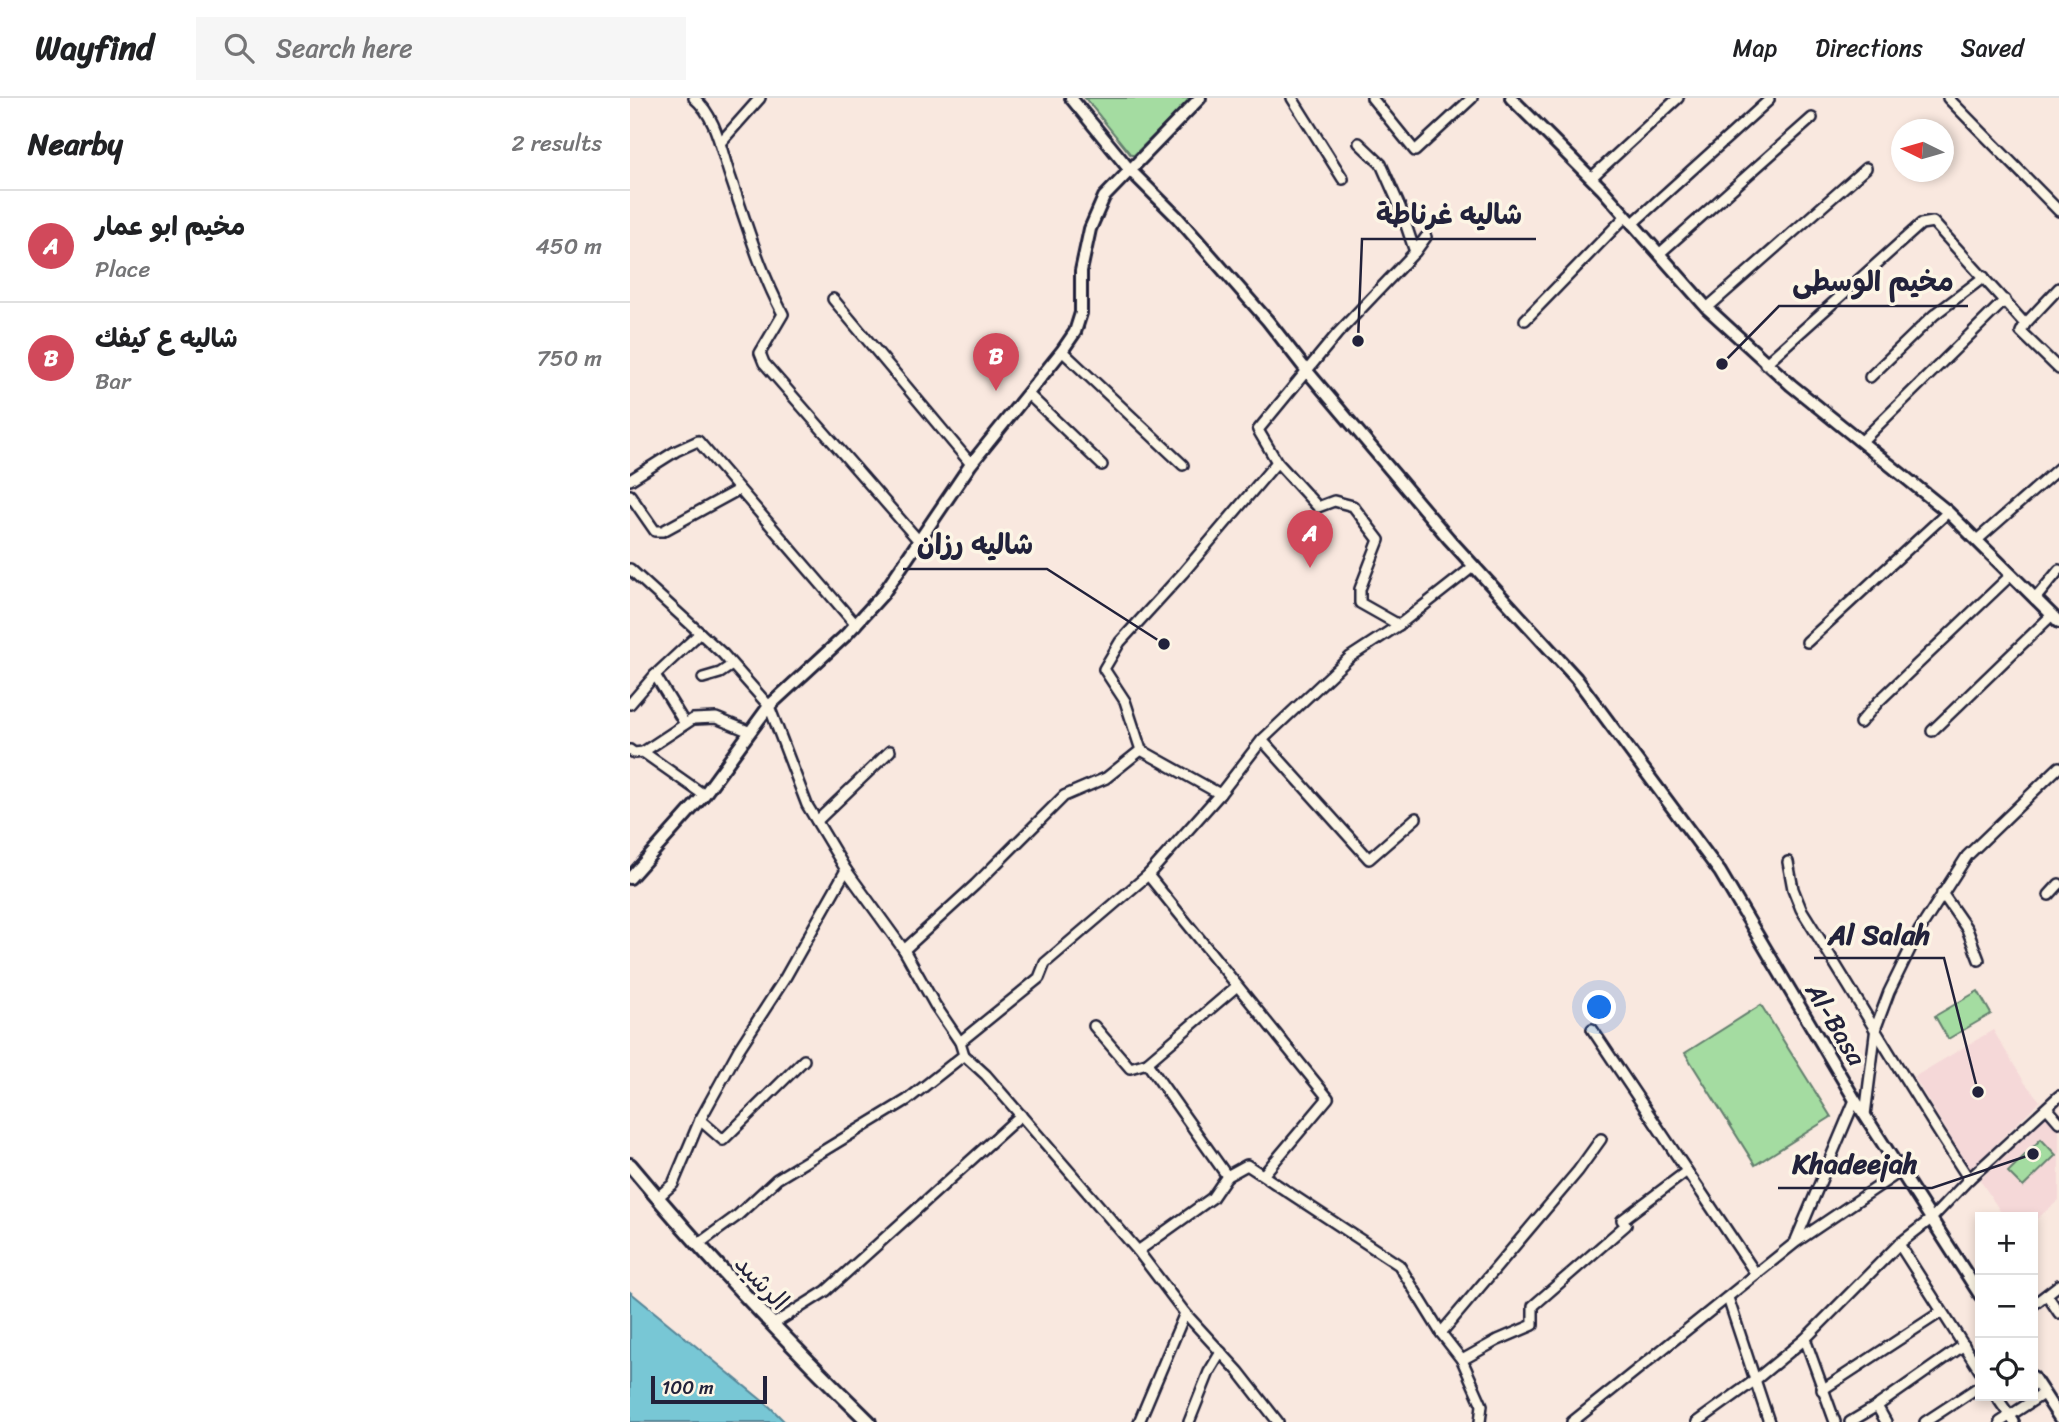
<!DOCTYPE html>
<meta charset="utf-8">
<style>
:root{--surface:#fff;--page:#f6f6f6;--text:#202124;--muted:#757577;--line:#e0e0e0;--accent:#d1495b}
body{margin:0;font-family:Sriracha,"Playpen Sans Arabic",sans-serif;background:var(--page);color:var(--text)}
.controls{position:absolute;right:21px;bottom:21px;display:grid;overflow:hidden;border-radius:0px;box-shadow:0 4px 10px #0003}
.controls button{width:63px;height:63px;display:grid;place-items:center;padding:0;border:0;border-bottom:2px solid var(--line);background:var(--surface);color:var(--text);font:35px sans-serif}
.compass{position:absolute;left:1261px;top:21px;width:63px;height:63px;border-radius:50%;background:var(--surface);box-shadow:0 4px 10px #0003;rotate:275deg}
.scale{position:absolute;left:21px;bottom:18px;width:116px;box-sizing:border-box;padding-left:7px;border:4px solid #22223b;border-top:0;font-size:19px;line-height:24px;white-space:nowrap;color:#22223b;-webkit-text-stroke:5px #fcf5e5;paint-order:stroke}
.you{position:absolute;left:970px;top:910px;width:24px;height:24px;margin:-18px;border:5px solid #fff;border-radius:50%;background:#1a73e8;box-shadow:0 0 0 10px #1a73e833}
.badge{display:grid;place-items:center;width:46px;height:46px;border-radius:50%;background:var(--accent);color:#fff;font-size:23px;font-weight:700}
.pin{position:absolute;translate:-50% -58px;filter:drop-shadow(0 2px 4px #0008)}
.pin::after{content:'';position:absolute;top:37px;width:24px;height:21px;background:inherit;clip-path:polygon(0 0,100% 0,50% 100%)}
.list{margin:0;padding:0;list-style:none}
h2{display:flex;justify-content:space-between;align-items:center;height:91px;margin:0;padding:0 28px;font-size:30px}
h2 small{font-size:23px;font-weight:400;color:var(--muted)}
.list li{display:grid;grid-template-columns:46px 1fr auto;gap:21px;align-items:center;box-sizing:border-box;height:112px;padding:0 28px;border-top:2px solid var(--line)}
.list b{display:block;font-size:26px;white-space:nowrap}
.list p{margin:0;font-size:23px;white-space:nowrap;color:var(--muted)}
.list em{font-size:23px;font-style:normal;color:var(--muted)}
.icon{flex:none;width:38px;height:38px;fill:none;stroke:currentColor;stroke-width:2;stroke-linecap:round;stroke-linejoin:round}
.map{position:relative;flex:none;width:1429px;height:1324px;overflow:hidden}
header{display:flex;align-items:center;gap:42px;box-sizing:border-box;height:98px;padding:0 35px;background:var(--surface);border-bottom:2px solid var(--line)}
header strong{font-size:33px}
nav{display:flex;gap:38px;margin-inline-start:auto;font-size:24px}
.search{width:490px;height:63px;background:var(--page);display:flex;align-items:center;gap:18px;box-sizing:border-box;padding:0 24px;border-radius:0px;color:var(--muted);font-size:26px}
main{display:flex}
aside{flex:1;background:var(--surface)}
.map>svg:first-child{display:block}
.built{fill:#f5d8d8}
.green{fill:#a4dca1;stroke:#637f6e;stroke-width:2}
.water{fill:#78c7d5;stroke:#568597;stroke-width:2}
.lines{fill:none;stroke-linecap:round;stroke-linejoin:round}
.minor-casing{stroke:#22223b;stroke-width:14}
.tertiary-casing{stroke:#22223b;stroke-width:16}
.secondary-casing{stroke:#22223b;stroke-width:18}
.minor{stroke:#fcf5e5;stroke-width:9}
.tertiary{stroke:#fcf5e5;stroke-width:10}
.secondary{stroke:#fcf5e5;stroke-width:12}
.labels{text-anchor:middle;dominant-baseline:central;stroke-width:7;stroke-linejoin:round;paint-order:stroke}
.street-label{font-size:26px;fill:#22223b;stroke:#fcf5e5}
.leader{fill:none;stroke:#22223b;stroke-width:2.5}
.callout-dot{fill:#22223b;stroke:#fcf5e5;stroke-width:2.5}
.callout-label{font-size:28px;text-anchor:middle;font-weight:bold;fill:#22223b;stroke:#fcf5e5;stroke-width:7;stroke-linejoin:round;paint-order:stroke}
</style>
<header>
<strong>Wayfind</strong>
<div class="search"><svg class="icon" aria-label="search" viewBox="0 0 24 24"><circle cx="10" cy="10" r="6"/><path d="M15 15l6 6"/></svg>Search here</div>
<nav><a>Map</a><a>Directions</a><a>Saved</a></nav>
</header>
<main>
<aside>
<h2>Nearby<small>2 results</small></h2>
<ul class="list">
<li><span class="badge">A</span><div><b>مخيم ابو عمار</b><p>Place</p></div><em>450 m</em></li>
<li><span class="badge">B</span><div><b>شاليه ع كيفك</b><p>Bar</p></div><em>750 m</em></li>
</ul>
</aside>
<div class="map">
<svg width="1429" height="1324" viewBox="0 0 1429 1324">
<rect width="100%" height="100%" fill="#f9e8df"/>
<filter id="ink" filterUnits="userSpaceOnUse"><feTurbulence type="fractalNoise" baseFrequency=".0143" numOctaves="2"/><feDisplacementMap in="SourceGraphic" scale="14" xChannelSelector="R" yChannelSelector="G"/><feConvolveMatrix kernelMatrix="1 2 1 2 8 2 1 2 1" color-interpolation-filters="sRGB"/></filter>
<g filter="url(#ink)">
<g class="built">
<path d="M1363,932l32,53 15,18 -70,68 -56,-92z"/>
<path d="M1418,1017l11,14v71l-26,22v-5h-29l-24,-37z"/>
</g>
<g class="green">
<path d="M455,0h107l-58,57h-3z"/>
<path d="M1348,893l13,23 -43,25 -13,-23z"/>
<path d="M1131,907l70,112 -76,48 -70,-112z"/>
<path d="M1411,1041l15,16 -33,32 -15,-15z"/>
</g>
<path class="water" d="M0,1194l140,115 15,15h-155z"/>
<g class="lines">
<defs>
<g id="minor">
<path d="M64,0c22,18 27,52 36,78 16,46 30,95 53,138l-23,39 4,10 155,178"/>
<path d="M662,0l51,81"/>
<path d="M742,0l43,53 57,-53"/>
<path d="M1318,0l111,113"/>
<path d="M90,45l40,-45"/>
<path d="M729,45l22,21 19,43 15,45"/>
<path d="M961,80l87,-80"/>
<path d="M1002,126l137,-124"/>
<path d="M1029,156l153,-136"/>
<path d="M1429,190l-34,36 -4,8 38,37"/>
<path d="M203,201l138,165"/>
<path d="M1077,210l159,-140"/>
<path d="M895,222l101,-104"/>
<path d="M432,253l121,114"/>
<path d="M1135,266l156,-140 12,-2 92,102"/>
<path d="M1240,279l64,-62 50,-38"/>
<path d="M398,296l74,71"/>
<path d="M1232,343l143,-141"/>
<path d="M0,382l46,-29 22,-10 158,184"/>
<path d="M0,397l25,36h8l75,-41"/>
<path d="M1347,442l82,-72"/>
<path d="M0,471l93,85 46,52 38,99 39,65 58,80 31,55 25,37 4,13 22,20 152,176 47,62 54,59 39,50"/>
<path d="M1405,501l24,-29"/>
<path d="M769,527l-39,-22v-14l19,-49 -26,-34 -19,-5 -16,6 -41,-45 -19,-32 79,-96 78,-82 11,-15"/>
<path d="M1177,544l141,-130"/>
<path d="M25,577l30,49"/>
<path d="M73,580l17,-5 12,-8"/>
<path d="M0,606l25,-29 45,-42"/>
<path d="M1230,625l19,-22 131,-125"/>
<path d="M1302,633l120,-116"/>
<path d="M632,642l107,119 47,-41"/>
<path d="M0,652l4,3 9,-1 61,43"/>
<path d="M13,654l50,-33 23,-1 32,13"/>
<path d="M590,696l-79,-44 -16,-49 -21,-32 16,-27 63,-69 94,-111"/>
<path d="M187,723l73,-70"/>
<path d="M1158,764l5,27 8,20c56,89 109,181 168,270"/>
<path d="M518,777l180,223 -64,76"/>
<path d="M1312,795l25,36 12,31"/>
<path d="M1419,797l10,-11"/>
<path d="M274,852l71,-65 89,-89 42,-18 35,-28"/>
<path d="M464,928l36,42 17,-5 80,113"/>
<path d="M962,931l164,245"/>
<path d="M330,944l79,-64 6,-15 103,-88 72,-81 42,-54 88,-83 49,-32 75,-59"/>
<path d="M517,965l90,-77"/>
<path d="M1417,1010l12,14"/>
<path d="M1235,1017l11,-88 13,-35 30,-61 48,-75 92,-89"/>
<path d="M70,1022l23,20 81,-80"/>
<path d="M27,1100l16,-14 27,-64 39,-71 46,-71 61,-108"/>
<path d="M1166,1142l59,-140"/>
<path d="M1269,1146l81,127"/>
<path d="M67,1147l40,-29 40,-37 130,-79 57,-45"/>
<path d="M508,1153l74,-53 15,-22 20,-11 152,100 42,68 21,27 20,45 -2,17"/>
<path d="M1417,1197l12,18"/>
<path d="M1098,1200l41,124"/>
<path d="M1403,1207l26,-20"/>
<path d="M142,1227l54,-34 195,-176"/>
<path d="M811,1235l137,-162 23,-32"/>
<path d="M832,1262l36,-20 35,-15v-19l93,-81 -4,-5 65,-49"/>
<path d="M1192,1292l119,-78"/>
<path d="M1366,1298l18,26"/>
<path d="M1247,1308l9,16"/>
<path d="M509,1324l46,-109"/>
<path d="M559,1324l20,-50 12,-20"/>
<path d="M942,1324l224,-180 105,-71"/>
<path d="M1067,1324l57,-41 51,-42"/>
<path d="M1205,1324l-30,-83 94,-95 32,-25 38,-40 90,-83"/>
<path d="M1220,1324l27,-16 87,-61"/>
<path d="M1295,1324l55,-36"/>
<path d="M1370,1324l43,-28"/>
</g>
<g id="tertiary">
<path d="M441,0l58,71 48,48 91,104 39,50 142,168 127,139 144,194 135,228 125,195"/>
<path d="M881,0l91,91 105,119 84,77 157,127 111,110"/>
<path d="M0,780l74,-83 65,-89 76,-70 38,-42 88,-130 91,-113 13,-19 6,-19v-42l9,-42 14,-32 96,-99"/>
<path d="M1403,1279l26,40"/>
</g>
<path id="secondary" d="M0,1067c75,90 155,175 239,257"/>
</defs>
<use href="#minor" class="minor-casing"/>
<use href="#tertiary" class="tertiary-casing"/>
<use href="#secondary" class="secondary-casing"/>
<use href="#minor" class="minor"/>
<use href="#tertiary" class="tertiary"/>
<use href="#secondary" class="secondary"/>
</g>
</g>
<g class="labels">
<g class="street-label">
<text transform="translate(1206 926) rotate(59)">Al-Basa</text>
<text transform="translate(132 1184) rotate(47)">الرشيد</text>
</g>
</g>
<path class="leader" d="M728 243L732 141H906M1092 266L1149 208H1338M534 546L417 471H273M1348 994L1314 860H1184M1403 1056L1302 1090H1148"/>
<g class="callout-dot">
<circle cx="728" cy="243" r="7"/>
<circle cx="1092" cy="266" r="7"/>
<circle cx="534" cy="546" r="7"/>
<circle cx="1348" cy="994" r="7"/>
<circle cx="1403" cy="1056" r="7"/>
</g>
<g class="callout-label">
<text x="819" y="126">شاليه غرناطة</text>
<text x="1243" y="193">مخيم الوسطى</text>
<text x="345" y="456">شاليه رزان</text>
<text x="1249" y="846">Al Salah</text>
<text x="1225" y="1075">Khadeejah</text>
</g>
</svg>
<div class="controls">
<button>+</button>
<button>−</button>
<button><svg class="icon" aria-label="locate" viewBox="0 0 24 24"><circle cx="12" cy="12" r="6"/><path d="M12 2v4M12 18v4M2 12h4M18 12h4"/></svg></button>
</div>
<svg class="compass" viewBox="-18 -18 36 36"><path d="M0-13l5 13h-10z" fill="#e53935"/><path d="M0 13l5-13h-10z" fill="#757577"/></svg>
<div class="scale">100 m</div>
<div class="you"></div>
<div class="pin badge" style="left:680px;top:470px">A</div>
<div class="pin badge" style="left:366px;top:293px">B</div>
</div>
</main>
